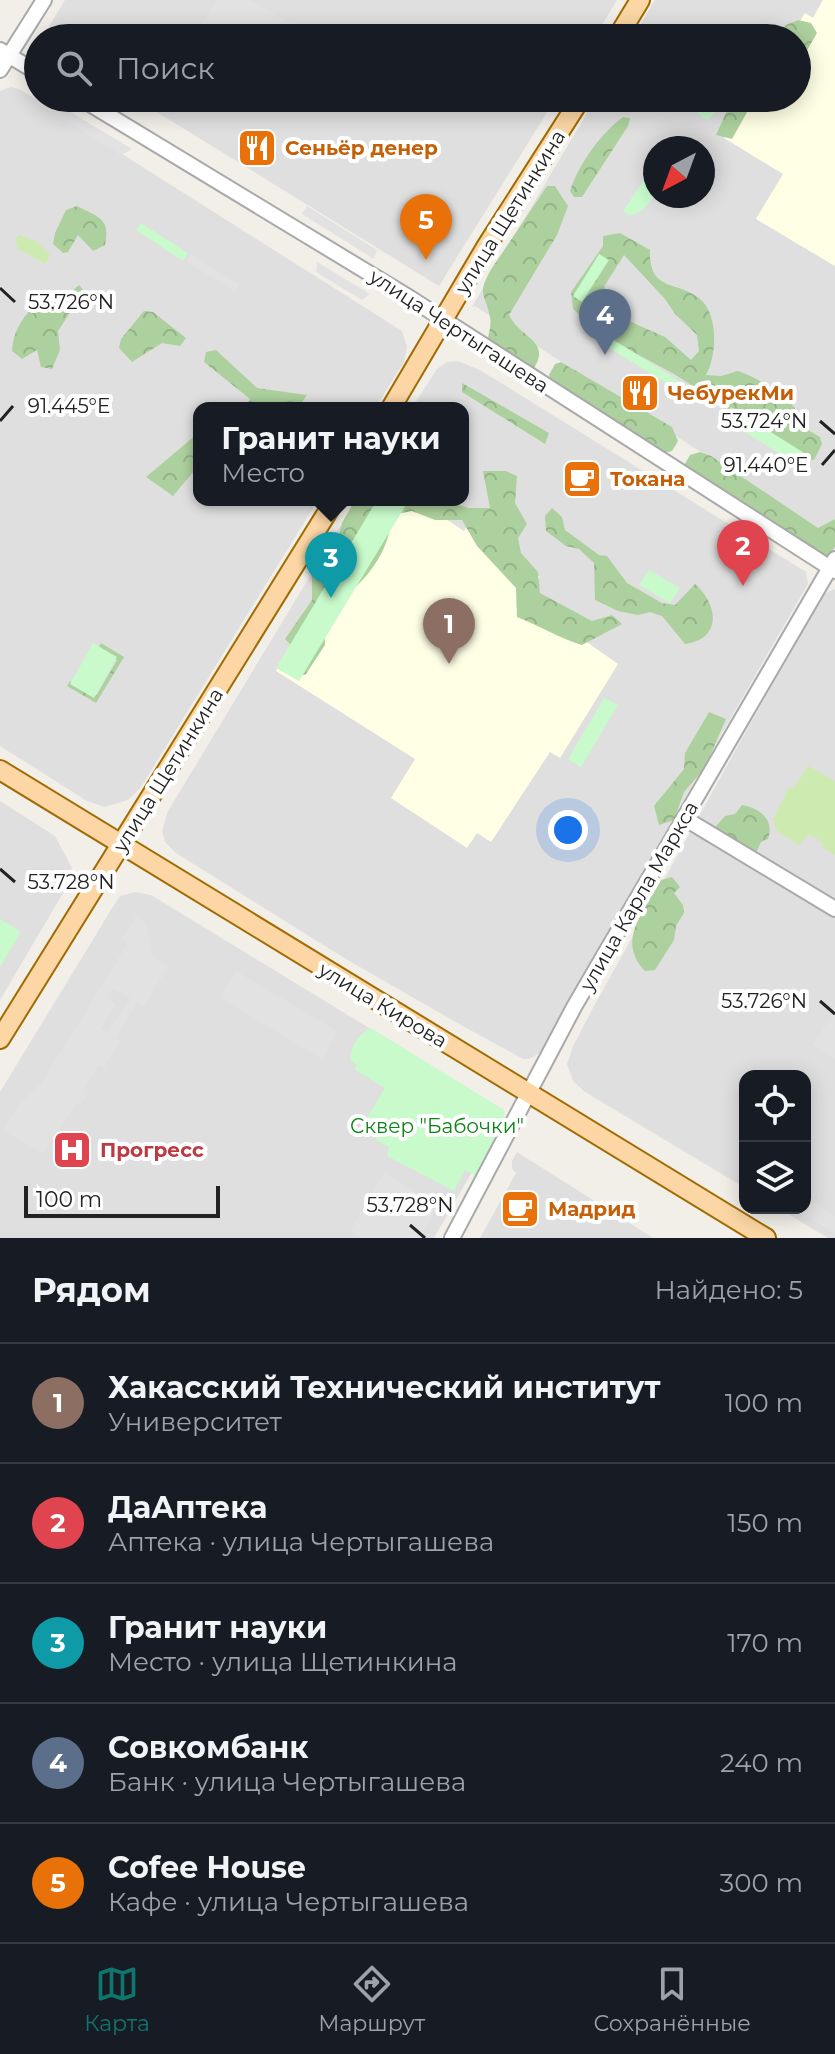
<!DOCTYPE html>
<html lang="ru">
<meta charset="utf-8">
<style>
:root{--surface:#171b24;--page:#20242c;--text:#f1f3f6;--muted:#9ea1a6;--line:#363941;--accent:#0f766e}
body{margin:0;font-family:Montserrat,sans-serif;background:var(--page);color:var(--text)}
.controls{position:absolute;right:24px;bottom:24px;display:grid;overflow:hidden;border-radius:16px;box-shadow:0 4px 20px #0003}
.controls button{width:72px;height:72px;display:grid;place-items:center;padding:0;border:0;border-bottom:2px solid var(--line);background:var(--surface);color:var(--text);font:40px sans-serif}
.compass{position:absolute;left:643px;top:136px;width:72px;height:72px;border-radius:50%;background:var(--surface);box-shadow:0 4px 20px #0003;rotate:221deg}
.scale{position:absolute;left:24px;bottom:20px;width:196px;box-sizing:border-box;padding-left:8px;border:4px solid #222;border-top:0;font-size:22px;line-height:28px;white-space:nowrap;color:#222;-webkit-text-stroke:6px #fff;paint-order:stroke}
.you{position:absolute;left:568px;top:830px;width:28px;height:28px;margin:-20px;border:6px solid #fff;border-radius:50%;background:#1a73e8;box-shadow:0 0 0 12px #1a73e833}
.badge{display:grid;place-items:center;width:52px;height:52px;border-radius:50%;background:var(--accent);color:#fff;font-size:26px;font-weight:700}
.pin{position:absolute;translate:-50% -66px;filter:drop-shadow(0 2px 4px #0008)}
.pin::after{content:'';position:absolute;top:42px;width:28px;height:24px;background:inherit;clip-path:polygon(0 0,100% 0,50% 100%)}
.popup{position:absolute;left:193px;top:402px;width:276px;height:104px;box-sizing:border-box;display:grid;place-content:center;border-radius:16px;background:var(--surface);filter:drop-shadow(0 2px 6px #0005);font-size:26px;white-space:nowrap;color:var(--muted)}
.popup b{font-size:30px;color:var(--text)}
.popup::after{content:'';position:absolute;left:50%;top:100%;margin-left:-16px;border:16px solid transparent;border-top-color:var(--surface)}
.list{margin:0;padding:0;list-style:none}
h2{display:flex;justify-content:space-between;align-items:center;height:104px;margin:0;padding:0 32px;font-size:34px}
h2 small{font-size:26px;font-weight:400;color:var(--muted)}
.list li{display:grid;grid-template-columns:52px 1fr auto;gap:24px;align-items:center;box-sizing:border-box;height:120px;padding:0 32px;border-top:2px solid var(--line)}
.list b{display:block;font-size:30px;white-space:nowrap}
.list p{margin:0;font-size:26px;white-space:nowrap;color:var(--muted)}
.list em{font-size:26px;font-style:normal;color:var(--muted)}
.icon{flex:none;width:44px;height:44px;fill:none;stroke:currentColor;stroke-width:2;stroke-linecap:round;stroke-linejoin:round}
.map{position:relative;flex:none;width:835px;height:1238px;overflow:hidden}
.search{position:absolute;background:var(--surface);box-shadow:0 4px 20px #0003;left:24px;right:24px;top:24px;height:88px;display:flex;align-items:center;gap:20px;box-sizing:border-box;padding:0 28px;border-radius:44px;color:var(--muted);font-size:30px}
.sheet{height:704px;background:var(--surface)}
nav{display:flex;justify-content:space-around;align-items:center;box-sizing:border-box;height:112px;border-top:2px solid var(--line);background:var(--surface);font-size:22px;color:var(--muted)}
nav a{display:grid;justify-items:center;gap:4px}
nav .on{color:var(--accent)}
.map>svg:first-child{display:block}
.residential{fill:#e0dfdf;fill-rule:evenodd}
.education{fill:#ffffe5}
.grass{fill:url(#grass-tufts)}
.forest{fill:url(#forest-crowns);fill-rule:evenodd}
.park{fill:#c8facc}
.garden{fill:#cdebb0}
.parking{fill:#e2e2e2;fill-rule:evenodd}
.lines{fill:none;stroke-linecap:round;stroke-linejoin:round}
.minor-casing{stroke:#a9a9a9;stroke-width:18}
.major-casing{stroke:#a06b00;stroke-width:22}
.minor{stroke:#fff;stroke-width:14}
.major{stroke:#fcd6a4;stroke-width:18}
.ticks{fill:none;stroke:#222;stroke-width:3}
.labels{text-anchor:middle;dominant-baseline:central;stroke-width:8;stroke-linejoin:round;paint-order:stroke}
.food-label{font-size:20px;font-weight:bold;fill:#c56008;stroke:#fff;text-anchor:start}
.street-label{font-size:20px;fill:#222;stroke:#fff}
.park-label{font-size:20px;fill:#0c8416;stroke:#fff}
.health-label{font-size:20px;font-weight:bold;fill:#be3a42;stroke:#fff;text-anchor:start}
.ticks-label{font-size:20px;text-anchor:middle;fill:#222;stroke:#fff;stroke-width:8;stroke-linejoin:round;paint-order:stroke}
</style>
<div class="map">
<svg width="835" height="1238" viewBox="0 0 835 1238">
<defs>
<pattern id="grass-tufts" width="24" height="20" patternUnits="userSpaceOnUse" patternTransform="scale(2)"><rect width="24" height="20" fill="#cdebb0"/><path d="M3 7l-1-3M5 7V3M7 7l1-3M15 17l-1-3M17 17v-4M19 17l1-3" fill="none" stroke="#b0c997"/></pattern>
<pattern id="forest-crowns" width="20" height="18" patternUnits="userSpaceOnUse" patternTransform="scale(2)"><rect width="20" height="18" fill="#add19e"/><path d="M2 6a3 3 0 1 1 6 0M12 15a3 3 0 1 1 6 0" fill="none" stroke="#95b388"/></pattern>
</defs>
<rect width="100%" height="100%" fill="#f2efe9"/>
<g class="residential">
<path d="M65,0h552l-23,38h-552z"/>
<path d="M655,0h168l-10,18 -8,-4 -16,24h-157z"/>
<path d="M11,87l10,3 381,241 5,15 -3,16 -29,46h-176v92h119l-177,287 -13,13 -23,7 -18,-6 -87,-55v-655z"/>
<path d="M134,98h422l-117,188z"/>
<path d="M596,98h154l34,76 -28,45 79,47v273l-360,-233 -3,1zM655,148h48v48h-48z"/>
<path d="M458,361l22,9 326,202 2,12 -200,347 -65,120 -14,8h-6l-62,-34 -115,-66 -170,-106 -11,-11 -3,-11 6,-20 188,-311h107v-92h-51l25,-39 10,-7z"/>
<path d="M835,589v649h-7l-50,-30h27v-132h-60v112l-160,-96 -12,-11 -6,-17 6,-18 20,-38 152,-275 79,-139z"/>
<path d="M0,801l55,35 17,32 -9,25 -63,107z"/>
<path d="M135,892l16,3 269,164 52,113 -38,66h-434v-146l114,-187 6,-9z"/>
<path d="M517,1152l136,86h-173l36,-65 -4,-4v-8z"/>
</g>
<g class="education">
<path d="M823,0h12v266l-79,-47 27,-45 -59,-36 26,-40h47v-60h-8l16,-25 8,5z"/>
<path d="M381,500l47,7 36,24 14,-20 28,44 34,22 -9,15 -1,10 88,62 -58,94 -10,-6 -59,90 -14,-9 -10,15 -76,-50 24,-39 -139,-88z"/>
</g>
<path class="grass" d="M19,235l17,6 14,14 -4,9 -28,-15 -3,-10z"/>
<g class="forest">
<path d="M798,20l13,3 6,10 -20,35v-30h-19l8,-13z"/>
<path d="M736,98h19l-23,41 -16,-4 11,-24z"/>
<path d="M623,117l7,1 -2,8 -46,71h-8l-4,-6c8,-26 31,-58 53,-74z"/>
<path d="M547,186h8l13,20 -11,29 -48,80c13,26 46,25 21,59l-43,-31c1,-8 5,-18 3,-26 -5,-25 -14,-22 2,-49z"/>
<path d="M77,206c21,11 34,12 28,39l-12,6 -15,-16 -10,17 -5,1 -10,-9 2,-11 11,-23z"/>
<path d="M620,233l30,17c-1,42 25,30 49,48 20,16 18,57 7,77l15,1 17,-5c27,10 60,30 70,59l12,7 2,7 -8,16h-6l-134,-86 -65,-35 -36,-30 -2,-17 32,-46v-10zM624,255l41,44 10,15 22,21 2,16 -8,9 -26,-23 -56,-25 -8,-12 4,-15z"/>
<path d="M79,285l5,6 -26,40 2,19 -8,19 -11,-2 -4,-17 -15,9 -10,-8c2,-24 12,-35 29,-51l14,6z"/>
<path d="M144,311l9,1 33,26 -6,8 -18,-3 -30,19 -13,-14 2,-9z"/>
<path d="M216,350l41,38 50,7 -9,13h-53l5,-9 -46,-37 2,-10z"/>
<path d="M561,362l111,65 6,14 -6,10 -12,3 -108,-68 -3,-11 6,-11z"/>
<path d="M462,383l87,50 -4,11 -83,-52z"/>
<path d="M197,434l2,40 -5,-3 -21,25 -27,-19z"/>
<path d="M700,452l11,4 107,72 17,-9v28l-8,12 -145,-90 8,-14z"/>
<path d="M483,471h23l11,5 -2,27 12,21 -9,14 3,15 17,19 2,21 52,28 20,-6 10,9 -40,21c-23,-7 -42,-19 -65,-28l-1,-29 -39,-42 -15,-26h-27l-23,-9 -20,4c-3,46 -35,73 -68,100l1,30 -19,29 -6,2 -7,-29 -8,-8 27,-39v-23l25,-34 5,-20 13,-23h87l27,8h21z"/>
<path d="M552,508l10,9 3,13 34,25 8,1 20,27 35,20 13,2 20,-21c23,20 28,55 -10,60l-23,-28 -12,-4 -12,3 -20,-4 -23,-11 -1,-37 -15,-14 -13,-3 -20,-15 -1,-15z"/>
<path d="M101,643l23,14 -28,46 -29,-17 3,-5 26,15 21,-36 -19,-12z"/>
<path d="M709,712l17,7 -21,49 -21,24 -10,28 -15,5 -5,-19 30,-37 1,-16z"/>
<path d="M742,805c17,3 33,14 26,34l-7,3 -5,11c-14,-3 -35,-12 -40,-27l9,-10 10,-2z"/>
<path d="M672,877l8,10 -6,6 9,12 1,8 -8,13 -2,14 -19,30 -10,1c-29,-31 -1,-59 16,-91z"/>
</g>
<g class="park">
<path d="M703,98h29l-25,22 -13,-9z"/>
<path d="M655,163c0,29 4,40 -25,53l-7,-5z"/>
<path d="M141,223l47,30 -5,8 -47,-31z"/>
<path d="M599,254l10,6 -27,42 -9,-6z"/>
<path d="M593,327l96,60 -5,7 -96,-59z"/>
<path d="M731,407l78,49 -6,12 -78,-48z"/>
<path d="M377,500h32l-110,181 -23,-13z"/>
<path d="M649,570l31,18 -10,15 -31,-18z"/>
<path d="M93,643l24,14 -23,41 -24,-14z"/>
<path d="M604,698l14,7 -37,62 -13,-8z"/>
<path d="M0,919l21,13 -21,35z"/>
<path d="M371,1028l133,82 2,12 -29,55 -12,-7 -11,21 -67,-35 2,-9 -13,-7 -2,-10 -11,-6 22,-36 -30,-18 2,-5 -6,-4c-2,-13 8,-28 20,-33z"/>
</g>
<path class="garden" d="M808,766l27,15v74l-13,-8 1,-4 -14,-9 -10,11 -22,-14 -4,-12 16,-32 4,2z"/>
<g class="parking">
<path d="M216,0h33l67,38h-68l-3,-2 -52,2z"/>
<path d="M38,98h9l85,51 -11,6 -84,-52z"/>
<path d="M307,206l70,44 -3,9 -72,-45z"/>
<path d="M191,254l48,30 -4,8 -49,-31z"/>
<path d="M317,262l53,32 -8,6 -46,-28z"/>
<path d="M136,916l10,7 6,32 17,11 -26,41 -6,-4 -21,35 4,3 -16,27 -5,-3 -16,27 4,3 -7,10 -4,-2 -32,51 -41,-23 17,-28 21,-20 63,-101 23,-38 -5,-5zM113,988l17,10 -22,35 -7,-4 15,-25 -9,-6z"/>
<path d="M236,971l102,61 -16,27 -102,-61z"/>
<path d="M835,1010v49l-22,-14z"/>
<path d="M384,1173l55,32 -19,33h-58l-12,-7z"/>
<path d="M805,1197l30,19v18l-41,-26h11z"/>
</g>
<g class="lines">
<defs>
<g id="minor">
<path d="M0,50l38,23"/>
<path d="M0,70l44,-70"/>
<path d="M80,98l330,200 425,273"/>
<path d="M684,818l151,91"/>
<path d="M452,1238l122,-231 261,-448"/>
</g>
<g id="major">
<path d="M617,38l23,-38"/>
<path d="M391,408l95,-161 95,-149"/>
<path d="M0,770l766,468"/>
<path d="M0,1039l335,-539"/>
</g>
</defs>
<use href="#minor" class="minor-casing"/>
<use href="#major" class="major-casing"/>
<use href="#minor" class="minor"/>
<use href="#major" class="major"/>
</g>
<path class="ticks" d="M0,288l15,14M0,421l13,-15M820,421l15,13M822,465l13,-15M0,869l15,13M820,1001l15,13M410,1225l15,13"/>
<defs>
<symbol id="restaurant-square" viewBox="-11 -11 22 22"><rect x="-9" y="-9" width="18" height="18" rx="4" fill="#e8710a" stroke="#fff"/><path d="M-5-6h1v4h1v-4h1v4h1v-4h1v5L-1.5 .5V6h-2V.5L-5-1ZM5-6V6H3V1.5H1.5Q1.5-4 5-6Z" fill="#fff"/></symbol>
<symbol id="cafe-square" viewBox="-11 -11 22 22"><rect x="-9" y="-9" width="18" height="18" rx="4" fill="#e8710a" stroke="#fff"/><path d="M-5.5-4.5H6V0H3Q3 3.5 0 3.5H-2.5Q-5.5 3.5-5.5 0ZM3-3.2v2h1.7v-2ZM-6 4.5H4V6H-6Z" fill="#fff"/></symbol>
<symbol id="hospital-square" viewBox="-11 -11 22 22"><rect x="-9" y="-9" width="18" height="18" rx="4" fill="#e0444e" stroke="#fff"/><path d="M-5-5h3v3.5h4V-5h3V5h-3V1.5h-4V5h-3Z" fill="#fff"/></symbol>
</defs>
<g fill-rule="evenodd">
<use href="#restaurant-square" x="235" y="126" width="44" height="44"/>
<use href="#restaurant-square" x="618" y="371" width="44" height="44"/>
<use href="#cafe-square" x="560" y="457" width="44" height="44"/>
<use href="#hospital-square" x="50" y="1128" width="44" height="44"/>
<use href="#cafe-square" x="498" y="1187" width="44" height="44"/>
</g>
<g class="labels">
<g class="food-label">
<text x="285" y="148">Сеньёр денер</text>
<text x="668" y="393">ЧебурекМи</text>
<text x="610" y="479">Токана</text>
<text x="548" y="1209">Мадрид</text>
</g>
<g class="street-label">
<text transform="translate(510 212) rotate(-58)">улица Щетинкина</text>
<text transform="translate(459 331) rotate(33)">улица Чертыгашева</text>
<text transform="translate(168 770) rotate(-58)">улица Щетинкина</text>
<text transform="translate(639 896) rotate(-60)">улица Карла Маркса</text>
<text transform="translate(383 1005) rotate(31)">улица Кирова</text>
</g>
<g class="park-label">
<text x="437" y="1126">Сквер "Бабочки"</text>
</g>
<g class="health-label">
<text x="100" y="1150">Прогресс</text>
</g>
</g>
<g class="ticks-label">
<text x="71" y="309">53.726°N</text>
<text x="69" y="413">91.445°E</text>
<text x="764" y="428">53.724°N</text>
<text x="766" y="472">91.440°E</text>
<text x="71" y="889">53.728°N</text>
<text x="764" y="1008">53.726°N</text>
<text x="410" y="1212">53.728°N</text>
</g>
</svg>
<div class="controls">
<button><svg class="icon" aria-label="locate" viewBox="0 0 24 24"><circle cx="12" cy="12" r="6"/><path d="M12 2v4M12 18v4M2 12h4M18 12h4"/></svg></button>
<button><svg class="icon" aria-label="layers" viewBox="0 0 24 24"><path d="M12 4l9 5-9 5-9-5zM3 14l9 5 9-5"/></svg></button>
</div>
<svg class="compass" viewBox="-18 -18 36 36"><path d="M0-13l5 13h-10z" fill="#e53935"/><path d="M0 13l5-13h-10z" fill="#9ea1a6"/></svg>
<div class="scale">100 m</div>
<div class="you"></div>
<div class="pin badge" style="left:449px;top:664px;background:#8d6e63">1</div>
<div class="pin badge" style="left:743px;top:586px;background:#e0444e">2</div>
<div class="pin badge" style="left:331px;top:598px;background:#0f9aa8">3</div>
<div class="popup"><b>Гранит науки</b>Место</div>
<div class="pin badge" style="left:605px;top:355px;background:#5c6f8a">4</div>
<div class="pin badge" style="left:426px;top:260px;background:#e8710a">5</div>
<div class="search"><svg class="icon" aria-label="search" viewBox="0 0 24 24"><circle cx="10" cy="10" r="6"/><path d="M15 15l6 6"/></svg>Поиск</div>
</div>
<section class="sheet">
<h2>Рядом<small>Найдено: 5</small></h2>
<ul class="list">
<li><span class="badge" style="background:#8d6e63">1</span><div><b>Хакасский Технический институт</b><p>Университет</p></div><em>100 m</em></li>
<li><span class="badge" style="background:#e0444e">2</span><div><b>ДаАптека</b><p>Аптека · улица Чертыгашева</p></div><em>150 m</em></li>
<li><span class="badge" style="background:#0f9aa8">3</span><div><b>Гранит науки</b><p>Место · улица Щетинкина</p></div><em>170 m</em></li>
<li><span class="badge" style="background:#5c6f8a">4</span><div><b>Совкомбанк</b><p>Банк · улица Чертыгашева</p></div><em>240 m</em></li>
<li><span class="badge" style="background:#e8710a">5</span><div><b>Cofee House</b><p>Кафе · улица Чертыгашева</p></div><em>300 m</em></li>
</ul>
</section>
<nav>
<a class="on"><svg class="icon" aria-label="map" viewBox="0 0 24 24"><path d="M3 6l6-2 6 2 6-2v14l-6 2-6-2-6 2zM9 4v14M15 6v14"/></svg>Карта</a>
<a><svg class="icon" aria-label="directions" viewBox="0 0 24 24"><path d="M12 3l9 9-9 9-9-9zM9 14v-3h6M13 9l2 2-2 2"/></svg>Маршрут</a>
<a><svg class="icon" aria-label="saved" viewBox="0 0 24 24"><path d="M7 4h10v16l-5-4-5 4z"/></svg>Сохранённые</a>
</nav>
